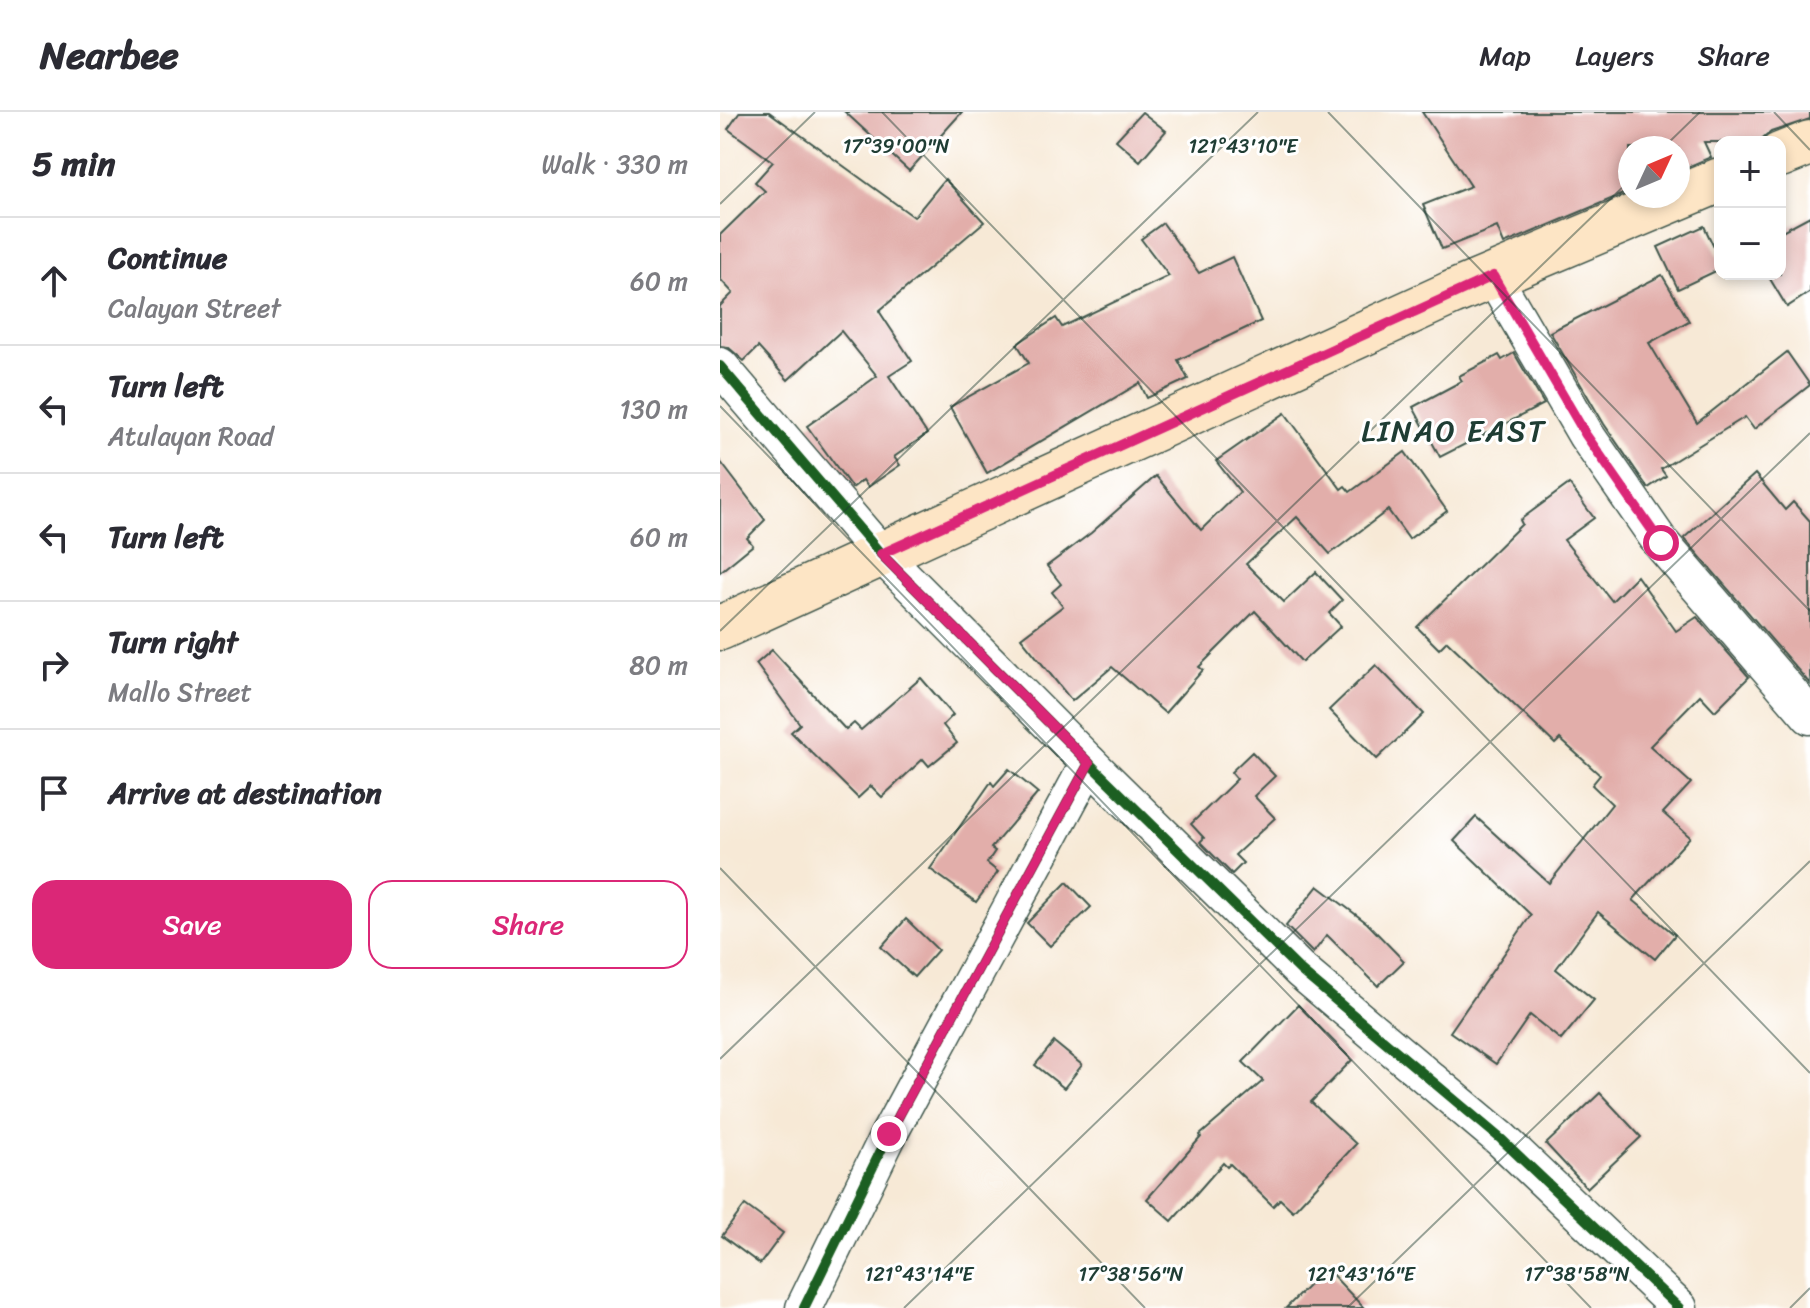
<!DOCTYPE html>
<meta charset="utf-8">
<style>
:root{--surface:#fff;--page:#f7f7f7;--text:#2b2b33;--muted:#7c7c81;--line:#e1e1e2;--accent:#db2777}
body{margin:0;font-family:Sriracha,sans-serif;background:var(--page);color:var(--text)}
.controls{position:absolute;right:24px;top:24px;display:grid;overflow:hidden;border-radius:16px;box-shadow:0 4px 12px #0003}
.controls button{width:72px;height:72px;display:grid;place-items:center;padding:0;border:0;border-bottom:2px solid var(--line);background:var(--surface);color:var(--text);font:40px sans-serif}
.compass{position:absolute;left:898px;top:24px;width:72px;height:72px;border-radius:50%;background:var(--surface);box-shadow:0 4px 12px #0003;rotate:46deg}
.stop{position:absolute;width:24px;height:24px;margin:-18px;border:6px solid #db2777;border-radius:50%;background:#fff}
.stop.end{background:#db2777;border-color:#fff;box-shadow:0 2px 8px #0008}
.list{margin:0;padding:0;list-style:none}
h2{display:flex;justify-content:space-between;align-items:center;height:104px;margin:0;padding:0 32px;font-size:34px}
h2 small{font-size:26px;font-weight:400;color:var(--muted)}
.list li{display:grid;grid-template-columns:52px 1fr auto;gap:24px;align-items:center;box-sizing:border-box;height:128px;padding:0 32px;border-top:2px solid var(--line)}
.list b{display:block;font-size:30px;white-space:nowrap}
.list p{margin:0;font-size:26px;white-space:nowrap;color:var(--muted)}
.list em{font-size:26px;font-style:normal;color:var(--muted)}
.actions{display:flex;gap:16px;padding:24px 32px}
.actions a{flex:1;padding:18px 0;border:2px solid var(--accent);border-radius:24px;text-align:center;font-size:28px;color:var(--accent)}
.actions .main{background:var(--accent);color:#fff}
.icon{flex:none;width:44px;height:44px;fill:none;stroke:currentColor;stroke-width:2;stroke-linecap:round;stroke-linejoin:round}
.map{position:relative;flex:none;width:1090px;height:1196px;overflow:hidden}
header{display:flex;align-items:center;gap:48px;box-sizing:border-box;height:112px;padding:0 40px;background:var(--surface);border-bottom:2px solid var(--line)}
header strong{font-size:38px}
nav{display:flex;gap:44px;margin-inline-start:auto;font-size:28px}
main{display:flex}
aside{flex:1;background:var(--surface)}
.map>svg:first-child{display:block}
.building{fill:#e2aeaa}
.lines{fill:none;stroke-linecap:round;stroke-linejoin:round}
.street-casing{stroke:#3f574c;stroke-width:39}
.secondary-casing{stroke:#3f574c;stroke-width:47}
.street{stroke:#fff;stroke-width:36}
.secondary{stroke:#fde5c5;stroke-width:44}
.cycleway-casing{stroke:#fff;stroke-width:15}
.cycleway{stroke:#1b5e20;stroke-width:10}
.route{stroke:#db2777;stroke-width:10}
.ticks{fill:none;stroke:#1f3d34;stroke-width:2;stroke-opacity:0.45}
.labels{text-anchor:middle;dominant-baseline:central;stroke-width:6;stroke-linejoin:round;paint-order:stroke}
.quarter-label{font-size:30px;letter-spacing:2px;fill:#1f3d34;stroke:#fff}
.ticks-label{font-size:20px;text-anchor:middle;fill:#1f3d34;stroke:#fff;stroke-width:6;stroke-linejoin:round;paint-order:stroke}
</style>
<header>
<strong>Nearbee</strong>
<nav><a>Map</a><a>Layers</a><a>Share</a></nav>
</header>
<main>
<aside>
<h2>5 min<small>Walk · 330 m</small></h2>
<ul class="list">
<li><svg class="icon" aria-label="ahead" viewBox="0 0 24 24"><path d="M12 20V5M6 11l6-6 6 6"/></svg><div><b>Continue</b><p>Calayan Street</p></div><em>60 m</em></li>
<li><svg class="icon" aria-label="left" viewBox="0 0 24 24"><path d="M17 20v-9H6M10 6l-5 5 5 5"/></svg><div><b>Turn left</b><p>Atulayan Road</p></div><em>130 m</em></li>
<li><svg class="icon" aria-label="left" viewBox="0 0 24 24"><path d="M17 20v-9H6M10 6l-5 5 5 5"/></svg><div><b>Turn left</b></div><em>60 m</em></li>
<li><svg class="icon" aria-label="right" viewBox="0 0 24 24"><path d="M7 20v-9h11M14 6l5 5-5 5"/></svg><div><b>Turn right</b><p>Mallo Street</p></div><em>80 m</em></li>
<li><svg class="icon" aria-label="arrive" viewBox="0 0 24 24"><path d="M6 21V4h12l-3 4 3 4H6"/></svg><div><b>Arrive at destination</b></div></li>
</ul>
<div class="actions"><a class="main">Save</a><a>Share</a></div>
</aside>
<div class="map">
<svg width="1090" height="1196" viewBox="0 0 1090 1196">
<rect width="100%" height="100%" fill="#fff"/>
<filter id="ink" filterUnits="userSpaceOnUse"><feTurbulence type="fractalNoise" baseFrequency=".0125" numOctaves="2"/><feDisplacementMap in="SourceGraphic" scale="16" xChannelSelector="R" yChannelSelector="G"/><feConvolveMatrix kernelMatrix="1 2 1 2 8 2 1 2 1" color-interpolation-filters="sRGB"/></filter>
<filter id="wash" filterUnits="userSpaceOnUse"><feTurbulence type="fractalNoise" baseFrequency=".006" numOctaves="4" result="noise"/><feDisplacementMap in="SourceGraphic" scale="32" xChannelSelector="R" yChannelSelector="G"/><feGaussianBlur stdDeviation="1.8" result="paint"/><feColorMatrix in="noise" values="0 0 0 0 0 0 0 0 0 0 0 0 0 0 0 0 0 1.4 0 .05"/><feComposite in="paint" operator="in"/></filter>
<g filter="url(#wash)">
<rect width="100%" height="100%" fill="#f7e9d6"/>
<g id="blocks">
<g class="building">
<path d="M20,0h29l145,105 31,-38 39,43 -105,89 33,50 -23,15 38,58 -33,23 6,8 -32,22 -5,-7 -11,8 -45,-62 70,-50 -36,-45 -53,49 -30,-33 -14,14 -16,-14 -8,-1v-40l13,-13 -13,-14v-44l45,-44 -10,-9 18,-20 -45,-33z"/>
<path d="M125,0h117l-53,59z"/>
<path d="M422,0l24,19 -26,30 -24,-21z"/>
<path d="M702,0h388v7l-39,13 -12,10h-55l7,15 -33,14v-23h-48v43l-126,53 -7,-17 -55,22 -19,-44 48,-19z"/>
<path d="M1090,104v76l-23,15 -20,-33h13v-42z"/>
<path d="M443,111l36,50 33,-16 29,64 -83,39 10,19 -41,19 -7,-15 -153,90 -37,-66 79,-44 -12,-19 39,-26 6,9 107,-51 -28,-37z"/>
<path d="M984,114l16,34v9l-42,20 -20,-42z"/>
<path d="M942,163l27,46 -40,22 48,80 90,-71 23,33 -56,44 -9,-12 -84,52 5,7 -18,12 -44,-64 -54,-92z"/>
<path d="M794,241l30,51 -104,53 -27,-50 49,-26 -3,-5 40,-21 3,5z"/>
<path d="M565,301l56,76 4,-3 5,6 55,-40 42,59 -38,28 -21,-29 -58,44 -33,-37 -51,47 38,38 32,-30 26,28 -13,13 12,13 -39,36 -47,-51 -56,56 4,3 -38,43 -53,-46 -40,34 -51,-63 42,-32 -11,-14 9,-8 -14,-18 44,-33 65,-57 45,54 39,-38 -24,-31z"/>
<path d="M0,349l45,59 -18,18 6,7 -33,27z"/>
<path d="M1035,362l30,36 8,-8 17,19v163l-126,-146z"/>
<path d="M849,372l25,34 -30,22 48,61 25,-25 39,55 21,-14 52,60 -34,34 -15,-16 -50,51 41,37 -28,30 27,24 -57,63 42,35 -20,24 -57,-47 -42,57 38,31 -33,40 -31,-25 -34,49 -46,-32 81,-117 -77,-74 22,-24 73,66 63,-79 -20,-19 8,-10 -40,-36 -5,5 -108,-103 -8,8 -22,-22 105,-103 -2,-4z"/>
<path d="M52,538l74,80 8,-7 7,7 60,-52 32,37 -10,10 14,18 -28,23 -6,-7 -41,38 -11,-11 -13,12 -67,-66 9,-8 -44,-60z"/>
<path d="M656,553l48,49 -47,45 -48,-49z"/>
<path d="M532,640l23,24 -21,20 21,22 -40,37 8,8 -11,11 -32,-32 4,-4 -13,-14 46,-45 -6,-7z"/>
<path d="M289,657l29,24 -47,55 4,3 -8,12 11,9 -22,30 -46,-33 61,-87 3,4z"/>
<path d="M347,770l24,25 -41,39 -23,-23z"/>
<path d="M598,774l49,37 37,38 -26,25 -51,-51 -14,18 -27,-27z"/>
<path d="M186,807l32,31 -24,27 -33,-30z"/>
<path d="M578,893l54,55 -41,42 45,42 -63,67 -13,-12 -7,7 -43,-42 -3,3 -4,-4 -51,58 -25,-22 54,-62 -1,-2 63,-54 -20,-19z"/>
<path d="M334,930l28,23 -18,23 -29,-23z"/>
<path d="M880,981l41,44 -54,51 -41,-44z"/>
<path d="M25,1093l38,28 -23,31 -38,-28z"/>
<path d="M606,1156l38,40h-78z"/>
</g>
</g>
</g>
<g filter="url(#ink)">
<use href="#blocks" fill-opacity="0" stroke="#3f574c" stroke-width="2"/>
<g class="lines">
<defs>
<g id="street">
<path d="M773,164l93,159 75,108 149,173"/>
<path d="M0,254l161,188 208,209 212,208 200,168 178,169"/>
<path d="M84,1196l85,-174 200,-371"/>
</g>
<g id="secondary">
<path d="M1060,43l30,-12"/>
<path d="M0,516l732,-335 268,-113"/>
</g>
</defs>
<use href="#street" class="street-casing"/>
<use href="#secondary" class="secondary-casing"/>
<use href="#street" class="street"/>
<use href="#secondary" class="secondary"/>
<defs>
<g id="cycleway">
<path d="M0,254l161,188 208,209 212,208 200,168 178,169"/>
<path d="M84,1196l85,-174 200,-371"/>
</g>
</defs>
<use href="#cycleway" class="cycleway-casing"/>
<use href="#cycleway" class="cycleway"/>
</g>
</g>
<g class="lines" filter="url(#ink)">
<path class="route" d="M169,1022l200,-371 -208,-209 612,-278 93,159 75,108"/>
</g>
<path class="ticks" d="M162,0l928,961M608,0l482,499M1054,0l36,38M943,36l37,-36M0,92l95,-92M0,294l871,902M0,519l538,-519M0,756l425,440M0,947l910,-879M184,1196l906,-875M627,1196l463,-447M1070,1196l20,-20"/>
<g class="labels">
<g class="quarter-label">
<text x="734" y="319">LINAO EAST</text>
</g>
</g>
<g class="ticks-label">
<text x="523" y="41">121°43'10"E</text>
<text x="176" y="41">17°39'00"N</text>
<text x="411" y="1169">17°38'56"N</text>
<text x="857" y="1169">17°38'58"N</text>
<text x="199" y="1169">121°43'14"E</text>
<text x="641" y="1169">121°43'16"E</text>
</g>
</svg>
<div class="controls">
<button>+</button>
<button>−</button>
</div>
<svg class="compass" viewBox="-18 -18 36 36"><path d="M0-13l5 13h-10z" fill="#e53935"/><path d="M0 13l5-13h-10z" fill="#7c7c81"/></svg>
<div class="stop" style="left:941px;top:431px"></div>
<div class="stop end" style="left:169px;top:1022px"></div>
</div>
</main>
